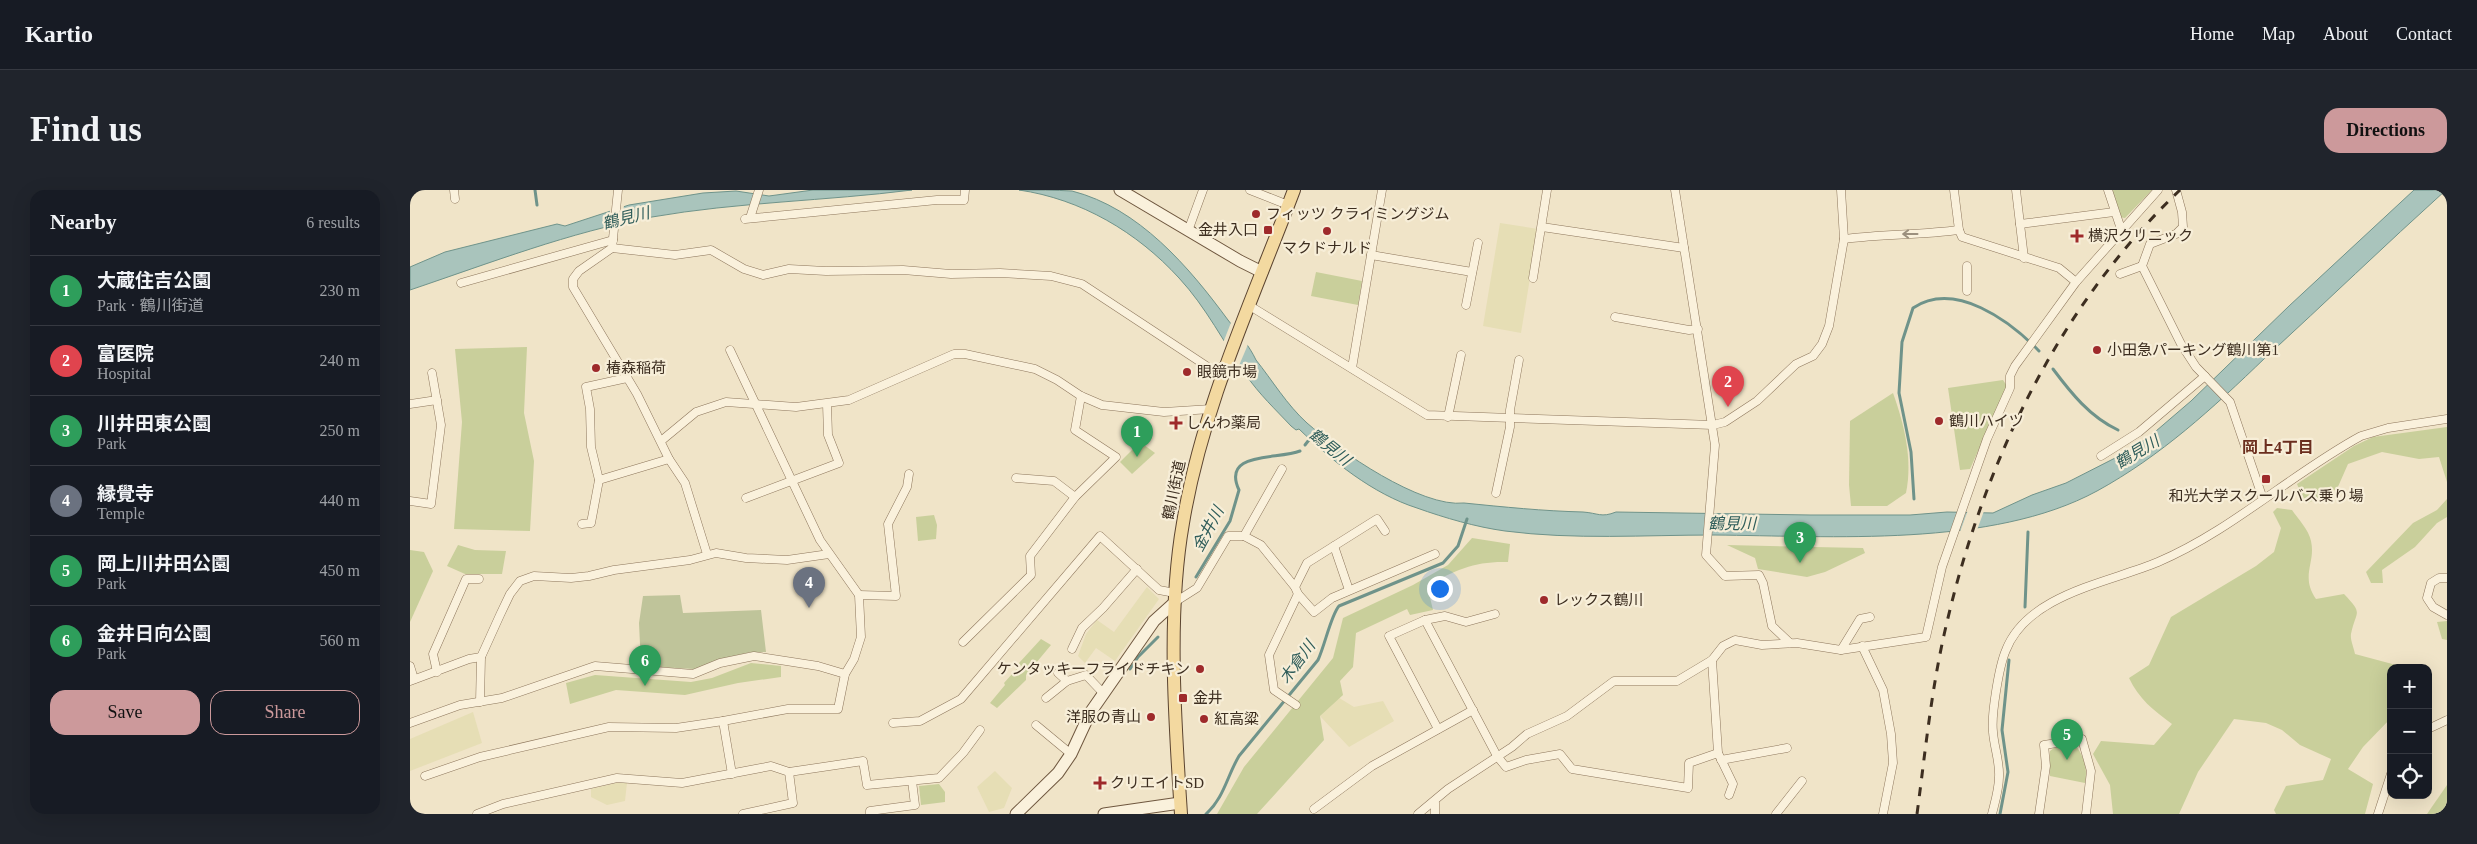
<!DOCTYPE html>
<meta charset="utf-8">
<style>
:root{--surface:#171b24;--page:#20242c;--text:#f1f3f6;--muted:#9ea1a6;--line:#363941;--accent:#cc999b}
body{margin:0;font-family:"Times New Roman","Noto Sans JP",serif;background:var(--page);color:var(--text)}
.controls{position:absolute;right:15px;bottom:15px;display:grid;overflow:hidden;border-radius:10px;box-shadow:0 5px 20px #0002}
.controls button{width:45px;height:45px;display:grid;place-items:center;padding:0;border:0;border-bottom:1px solid var(--line);background:var(--surface);color:var(--text);font:25px sans-serif}
.you{position:absolute;left:1029px;top:398px;width:18px;height:18px;margin:-12px;border:4px solid #fff;border-radius:50%;background:#1a73e8;box-shadow:0 0 0 8px #1a73e833}
.badge{display:grid;place-items:center;width:32px;height:32px;border-radius:50%;background:var(--accent);color:#fff;font-size:16px;font-weight:700}
.pin{position:absolute;translate:-50% -41px;filter:drop-shadow(0 1px 2px #0008)}
.pin::after{content:'';position:absolute;top:26px;width:18px;height:15px;background:inherit;clip-path:polygon(0 0,100% 0,50% 100%)}
.list{margin:0;padding:0;list-style:none}
h2{display:flex;justify-content:space-between;align-items:center;height:65px;margin:0;padding:0 20px;font-size:21px}
h2 small{font-size:16px;font-weight:400;color:var(--muted)}
.list li{display:grid;grid-template-columns:32px 1fr auto;gap:15px;align-items:center;box-sizing:border-box;height:70px;padding:0 20px;border-top:1px solid var(--line)}
.list b{display:block;font-size:19px;white-space:nowrap}
.list p{margin:0;font-size:16px;white-space:nowrap;color:var(--muted)}
.list em{font-size:16px;font-style:normal;color:var(--muted)}
.actions{display:flex;gap:10px;padding:15px 20px}
.actions a{flex:1;padding:11px 0;border:1px solid var(--accent);border-radius:15px;text-align:center;font-size:18px;color:var(--accent)}
.actions .main{background:var(--accent);color:#111}
.icon{flex:none;width:28px;height:28px;fill:none;stroke:currentColor;stroke-width:2;stroke-linecap:round;stroke-linejoin:round}
.map{position:relative;flex:none;width:2037px;height:624px;overflow:hidden;border-radius:15px}
header{display:flex;align-items:center;gap:30px;box-sizing:border-box;height:70px;padding:0 25px;background:var(--surface);border-bottom:1px solid var(--line)}
header strong{font-size:24px}
nav{display:flex;gap:28px;margin-inline-start:auto;font-size:18px}
.intro{display:flex;align-items:center;justify-content:space-between;box-sizing:border-box;height:120px;padding:0 30px}
h1{margin:0;font-size:35px}
.button{padding:12px 22px;border-radius:15px;background:var(--accent);color:#111;font-size:18px;font-weight:700}
main{display:flex;gap:30px;padding:0 30px}
aside{flex:1;background:var(--surface);border-radius:15px;box-shadow:0 5px 20px #0002}
.map>svg:first-child{display:block}
.farmland{fill:#e6deb5}
.green{fill:#c9cf9b}
.cemetery{fill:#bfc49a}
.water{fill:#a9c4bc;stroke:#6f938a}
.pier{fill:#f0e4c8}
.lines{fill:none;stroke-linecap:round;stroke-linejoin:round}
.stream{stroke:#6f938a;stroke-width:3}
.street-casing{stroke:#8d765c;stroke-width:9}
.secondary-casing{stroke:#6f573f;stroke-width:13}
.primary-casing{stroke:#5b4430;stroke-width:14}
.street{stroke:#faf1dc;stroke-width:8}
.secondary{stroke:#faf1dc;stroke-width:11}
.primary{stroke:#f3d9a0;stroke-width:12}
.rail{stroke:#3d2e20;stroke-width:3;stroke-dasharray:9 9;stroke-linecap:butt}
.oneway{stroke:#9c907e}
.poi-dot{fill:#9e2a2b;stroke:#f7eed8;stroke-width:2}
.labels{text-anchor:middle;dominant-baseline:central;stroke-width:4.5;stroke-linejoin:round;paint-order:stroke}
.poi-label{font-size:15px;fill:#3d2e20;stroke:#f7eed8;text-anchor:start}
.street-label{font-size:15px;fill:#3d2e20;stroke:#f7eed8}
.water-label{font-size:16px;font-style:italic;fill:#2f5d5a;stroke:#f7eed8}
.neighbourhood-label{font-size:16px;font-weight:bold;fill:#6b2e1e;stroke:#f7eed8}
</style>
<header>
<strong>Kartio</strong>
<nav><a>Home</a><a>Map</a><a>About</a><a>Contact</a></nav>
</header>
<div class="intro"><h1>Find us</h1><a class="button">Directions</a></div>
<main>
<aside>
<h2>Nearby<small>6 results</small></h2>
<ul class="list">
<li><span class="badge" style="background:#2e9e5b">1</span><div><b>大蔵住吉公園</b><p>Park · 鶴川街道</p></div><em>230 m</em></li>
<li><span class="badge" style="background:#e0444e">2</span><div><b>富医院</b><p>Hospital</p></div><em>240 m</em></li>
<li><span class="badge" style="background:#2e9e5b">3</span><div><b>川井田東公園</b><p>Park</p></div><em>250 m</em></li>
<li><span class="badge" style="background:#6b7280">4</span><div><b>縁覺寺</b><p>Temple</p></div><em>440 m</em></li>
<li><span class="badge" style="background:#2e9e5b">5</span><div><b>岡上川井田公園</b><p>Park</p></div><em>450 m</em></li>
<li><span class="badge" style="background:#2e9e5b">6</span><div><b>金井日向公園</b><p>Park</p></div><em>560 m</em></li>
</ul>
<div class="actions"><a class="main">Save</a><a>Share</a></div>
</aside>
<div class="map">
<svg width="2037" height="624" viewBox="0 0 2037 624">
<rect width="100%" height="100%" fill="#f0e4c8"/>
<g class="farmland">
<path d="M1090,33l38,6 -17,104 -38,-7z"/>
<path d="M737,397l12,12 -44,62 -19,-13 -11,15 -7,-7 8,-22 11,-14 17,12z"/>
<path d="M926,506l18,11 29,-6 11,20 -45,26 -29,-31z"/>
<path d="M63,522l9,31 -72,28v-32z"/>
<path d="M585,581l17,17 -8,20 -15,4 -12,-25z"/>
<path d="M206,593h11l-2,18 -18,4 -16,-8v-8z"/>
</g>
<g class="green">
<path d="M1702,0h40l-27,28 -7,-1z"/>
<path d="M906,82l46,9 -4,24 -47,-9z"/>
<path d="M117,157l-3,66 10,48 -4,70 -76,-2 8,-107 -7,-73z"/>
<path d="M1593,190l4,6 -37,83 -10,1 -12,-82z"/>
<path d="M1483,203c11,31 20,66 13,100l-19,13h-36l-2,-21 1,-64z"/>
<path d="M2037,237v55l-8,-25 -20,2 -37,-7 -34,12 -11,25 -29,14 -4,-2 -7,-17 57,-38 19,-9z"/>
<path d="M730,252l15,11 -23,21 -12,-12z"/>
<path d="M2037,309v18l-10,6 -22,24 -33,23 1,13h-12l-5,-11 47,-49 24,-13z"/>
<path d="M1867,318l15,2c6,9 17,20 19,31 5,22 -11,35 5,58l28,-5c20,21 12,16 7,40 -1,6 3,14 4,20l41,11v3h-5v50l-28,29 -15,22 25,15 -8,30h-89l-2,-4 12,-24 37,-6 8,-21 -31,-14 -18,-15 -16,-7 -32,-4 -36,53 -19,42h-66l-3,-29 -17,-31 8,-13 53,4 18,-21c-19,-14 -33,-25 -43,-46l20,-13 22,-48 85,-51 18,-14 7,-24 -8,-16z"/>
<path d="M524,325l3,10 -1,14 -18,2 -2,-24z"/>
<path d="M1062,348l38,6 -2,18c-34,-1 -51,8 -81,23l6,25 -23,5 -3,-6 -51,24 -3,34 -13,14 3,14 -23,21 4,24 -67,74h-40l27,-47 89,-109 10,-40 70,-33 35,-20z"/>
<path d="M48,355l17,5 31,1 -4,23h-37l-18,-8z"/>
<path d="M1317,355l136,3 2,5 -40,19 -18,5 -49,-8 -3,-11z"/>
<path d="M0,360l14,2 9,19 -23,51z"/>
<path d="M2037,431v19l-5,-1 -5,-17z"/>
<path d="M631,449l10,6 -25,30v5l-29,28 -7,-5 15,-18 -1,-2 16,-18 -1,-2z"/>
<path d="M341,473l30,3v11l-43,6 -53,12 -69,-5 -46,14 -4,-21 29,-8 96,7 21,-4z"/>
<path d="M1666,556c8,10 12,24 9,37l-35,-7v-25l4,-3z"/>
<path d="M529,594l6,8v10l-24,3 -2,-19z"/>
<path d="M2037,595v29h-20z"/>
</g>
<path class="cemetery" d="M270,405l3,18 78,-3 5,42h-15l-25,6 -32,11 -53,-3 -2,-43 4,-27z"/>
<g class="water">
<path d="M403,0h99c-86,11 -174,12 -260,27 -82,15 -162,46 -242,73v-23l35,-15 112,-28 8,2 64,-21 74,-12 33,-2 33,5z"/>
<path d="M609,0c16,0 37,0 53,1 67,17 117,76 156,129 10,13 21,25 28,40 16,20 31,45 51,63 32,28 114,85 157,80 40,4 79,8 119,9 15,1 18,6 33,0l195,3h99l37,-3 46,1 39,-18 34,-12 55,-28 28,-18 42,-36 98,-95 125,-116h32c-61,55 -120,112 -181,168 -52,50 -104,98 -168,133 -105,57 -266,45 -383,44 -69,0 -140,5 -209,-4 -29,-4 -60,-13 -88,-23 -44,-14 -85,-47 -118,-79l-3,1 -5,-4c-15,-16 -32,-32 -45,-51 -22,-32 -40,-68 -67,-97 -42,-46 -98,-79 -160,-88z"/>
</g>
<g class="pier">
<path d="M214,15l-2,21 -14,4 2,-20z"/>
<path d="M822,130l17,22 -11,26 -15,-25z"/>
<path d="M1558,320l16,1 -7,19 -17,2z"/>
</g>
<g class="lines">
<g class="stream">
<path d="M125,0l2,15"/>
<path d="M1643,179c18,24 37,48 65,61"/>
<path d="M895,255l7,-9"/>
<path d="M1504,309l-3,-47 -12,-59 3,-51 11,-34c42,-28 97,13 126,43"/>
<path d="M786,387l34,-56 9,-31c-18,-39 38,-30 61,-39"/>
<path d="M1615,417l3,-75"/>
<path d="M720,479l8,-12 20,-20"/>
<path d="M796,624c18,-16 21,-38 33,-58l79,-96c7,-15 13,-45 21,-54l104,-43 15,-17 9,-27"/>
<path d="M1590,624l8,-42 -6,-42 7,-70"/>
</g>
<defs>
<g id="street">
<path d="M44,0l1,9"/>
<path d="M208,0l-6,58 -33,23 -6,8v8l64,107 32,65 16,24 22,71"/>
<path d="M840,0l38,15"/>
<path d="M1265,0l40,255 -9,110 19,21 34,-1 4,8 9,43 18,17"/>
<path d="M1544,0l5,40 3,7 97,31 17,14"/>
<path d="M1606,0l8,68"/>
<path d="M1698,0l13,39"/>
<path d="M1766,0l6,22 1,15 -7,7 -26,10 -8,22 39,78 15,23 34,35 33,97"/>
<path d="M340,28l9,-28"/>
<path d="M335,29l192,-19h27l1,-10"/>
<path d="M1610,34l94,-12"/>
<path d="M1132,37l142,21"/>
<path d="M778,41l15,-41"/>
<path d="M1434,49c39,-5 77,-4 115,-9"/>
<path d="M202,58l63,7 36,-5 33,19 19,6 26,-6 37,2 77,-1 48,4 49,-1 51,3 31,8 129,85 13,5"/>
<path d="M961,65l101,17"/>
<path d="M1710,84l22,-8"/>
<path d="M1123,88l14,-88"/>
<path d="M51,93l152,-43"/>
<path d="M1557,101v-25"/>
<path d="M1056,115l12,-62"/>
<path d="M840,116l177,109 286,10 12,-3 32,-21 39,-37 17,-8 9,-12 7,-18 15,-87 -3,-49"/>
<path d="M1205,127l74,13 9,-1"/>
<path d="M942,178l30,-178"/>
<path d="M217,188l-41,9 4,22 1,38 8,33 70,-21"/>
<path d="M0,214l27,-4"/>
<path d="M1038,227l13,-62"/>
<path d="M251,251l35,-29 30,-10 70,5 53,-7 105,-46h11l70,15 22,11 24,16 21,9 62,7 47,-3"/>
<path d="M1691,266l38,-24 66,-56"/>
<path d="M606,288l38,3 21,16"/>
<path d="M1086,303l14,-66v-17l9,-50"/>
<path d="M336,308l93,-35 -11,-28 -1,-31"/>
<path d="M0,311l21,3 10,-79 -9,-52"/>
<path d="M172,334l9,-1 8,-43"/>
<path d="M834,346l38,-67"/>
<path d="M924,356l15,44"/>
<path d="M2037,388h-8l-8,5 -4,15 6,9 14,8"/>
<path d="M888,404l16,18 18,-14 103,-44"/>
<path d="M449,405l37,1 -8,-72 19,-37 2,-13"/>
<path d="M765,412l22,-14 31,-52h16l17,9 34,42"/>
<path d="M1015,430l72,136 9,11 20,-7 34,-6 12,15 116,19 1,-25 29,-10"/>
<path d="M553,452l68,-67 -1,-19 45,-59 41,-40 -41,-27 6,-34"/>
<path d="M1452,456l21,44 8,44 2,29 -10,51"/>
<path d="M662,459l10,-21 21,-20 34,-39"/>
<path d="M1431,460l19,-31 10,-2"/>
<path d="M1302,470l6,93 15,31 -4,11"/>
<path d="M0,476l4,13"/>
<path d="M27,482l-4,-18 33,-75h13"/>
<path d="M648,483l9,8"/>
<path d="M0,491l59,-22 12,-2"/>
<path d="M636,508l21,-17 19,-6 18,19"/>
<path d="M70,512l1,-45 19,-42 10,-21 10,-13 14,-5 37,2 18,-2 25,-6 76,-10 26,-7 30,5 41,2 42,-6"/>
<path d="M886,515l-22,-15 -5,-35 29,-61 -3,-7 12,-24 70,-44 8,12"/>
<path d="M313,531l9,53"/>
<path d="M0,533l50,-18 42,-7 93,-32 98,8 27,-11 34,-7 64,10 27,8"/>
<path d="M483,533l27,-2 41,-22 139,-163 59,54 16,3"/>
<path d="M626,535l35,29"/>
<path d="M1028,539l-49,-93 36,-16 20,-4 21,6 29,-8"/>
<path d="M2018,539l19,-9"/>
<path d="M1311,570l66,-12"/>
<path d="M15,586l55,-19 129,-30 67,1 47,-7 65,-12h50l7,-35 9,-15 7,-22 -2,-42 -39,-55 -90,-190"/>
<path d="M1025,613v11"/>
<path d="M904,619l58,-43 101,-56"/>
<path d="M67,624l26,-10 114,-26 65,5 89,-17 18,6 74,-11 4,24 72,-7 24,-25 17,-23"/>
<path d="M333,624l50,-11 -4,-31"/>
<path d="M460,624v-3l45,-6 -3,-24"/>
<path d="M1008,624l30,-25 64,-42 15,-13 40,-18 47,-35h63l35,-21 11,-14 12,-6 27,5 35,-2 44,7 85,-13 16,-70 45,-128 23,-51v-12l5,-10 61,-84 82,-92"/>
<path d="M1366,624l26,-33"/>
<path d="M1582,624c3,-12 7,-25 7,-37 1,-15 -5,-30 -6,-45 -2,-17 6,-66 13,-82 22,-56 102,-67 152,-88 73,-31 133,-88 203,-126l27,-8 59,-9"/>
<path d="M1629,624l7,-48 -2,-21 38,-6 9,32 -5,43"/>
<path d="M1968,624l13,-40"/>
</g>
<g id="secondary">
<path d="M710,0l120,71 22,11"/>
<path d="M606,624l42,-41 13,-19 19,-41 64,-92 21,-19"/>
<path d="M694,624l76,-11"/>
</g>
<path id="primary" d="M771,624c-6,-92 -14,-200 2,-291 19,-116 70,-224 111,-333"/>
</defs>
<use href="#street" class="street-casing"/>
<use href="#secondary" class="secondary-casing"/>
<use href="#primary" class="primary-casing"/>
<use href="#street" class="street"/>
<use href="#secondary" class="secondary"/>
<use href="#primary" class="primary"/>
<path class="rail" d="M1507,624c8,-60 14,-121 27,-179 37,-166 112,-327 236,-445"/>
</g>
<defs><path id="oneway-shaft" d="M-6 0H5M1.5-3L5.5 0L1.5 3" fill="none" stroke-width="1.6" stroke-linecap="round" stroke-linejoin="round" transform="scale(1.25)"/></defs>
<use class="oneway" href="#oneway-shaft" transform="translate(1500 44) rotate(180)"/>
<g class="poi-dot">
<circle cx="846" cy="24" r="5"/>
<rect x="853" y="35" width="10" height="10" rx="2.5"/>
<circle cx="917" cy="41" r="5"/>
<path d="M1664.5 38.5h5v5h5v5h-5v5h-5v-5h-5v-5h5z"/>
<circle cx="1687" cy="160" r="5"/>
<circle cx="186" cy="178" r="5"/>
<circle cx="777" cy="182" r="5"/>
<circle cx="1529" cy="231" r="5"/>
<path d="M763.5 225.5h5v5h5v5h-5v5h-5v-5h-5v-5h5z"/>
<rect x="1851" y="284" width="10" height="10" rx="2.5"/>
<circle cx="1134" cy="410" r="5"/>
<circle cx="790" cy="479" r="5"/>
<rect x="768" y="503" width="10" height="10" rx="2.5"/>
<circle cx="741" cy="527" r="5"/>
<circle cx="794" cy="529" r="5"/>
<path d="M687.5 585.5h5v5h5v5h-5v5h-5v-5h-5v-5h5z"/>
</g>
<g class="labels">
<g class="poi-label">
<text x="856" y="24">フィッツ クライミングジム</text>
<text x="848" y="40" text-anchor="end">金井入口</text>
<text x="1678" y="46">横沢クリニック</text>
<text x="917" y="58" text-anchor="middle">マクドナルド</text>
<text x="1697" y="160">小田急パーキング鶴川第1</text>
<text x="196" y="178">椿森稲荷</text>
<text x="787" y="182">眼鏡市場</text>
<text x="1539" y="231">鶴川ハイツ</text>
<text x="776" y="233">しんわ薬局</text>
<text x="1856" y="306" text-anchor="middle">和光大学スクールバス乗り場</text>
<text x="1144" y="410">レックス鶴川</text>
<text x="780" y="479" text-anchor="end">ケンタッキーフライドチキン</text>
<text x="783" y="508">金井</text>
<text x="731" y="527" text-anchor="end">洋服の青山</text>
<text x="804" y="529">紅高粱</text>
<text x="700" y="593">クリエイトSD</text>
</g>
<g class="street-label">
<text transform="translate(764 300) rotate(-78)">鶴川街道</text>
</g>
<g class="water-label">
<text transform="translate(216 28) rotate(-14)">鶴見川</text>
<text transform="translate(920 257) rotate(39)">鶴見川</text>
<text transform="translate(1727 262) rotate(-31)">鶴見川</text>
<text x="1322" y="333">鶴見川</text>
<text transform="translate(798 339) rotate(-62)">金井川</text>
<text transform="translate(887 472) rotate(-54)">木倉川</text>
</g>
<g class="neighbourhood-label">
<text x="1868" y="257">岡上4丁目</text>
</g>
</g>
</svg>
<div class="controls">
<button>+</button>
<button>−</button>
<button><svg class="icon" aria-label="locate" viewBox="0 0 24 24"><circle cx="12" cy="12" r="6"/><path d="M12 2v4M12 18v4M2 12h4M18 12h4"/></svg></button>
</div>
<div class="you"></div>
<div class="pin badge" style="left:727px;top:267px;background:#2e9e5b">1</div>
<div class="pin badge" style="left:1318px;top:217px;background:#e0444e">2</div>
<div class="pin badge" style="left:1390px;top:373px;background:#2e9e5b">3</div>
<div class="pin badge" style="left:399px;top:418px;background:#6b7280">4</div>
<div class="pin badge" style="left:1657px;top:570px;background:#2e9e5b">5</div>
<div class="pin badge" style="left:235px;top:496px;background:#2e9e5b">6</div>
</div>
</main>
